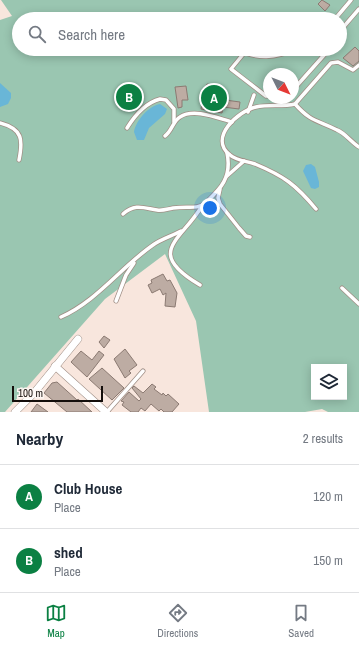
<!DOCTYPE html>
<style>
:root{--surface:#fff;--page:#f2f2f3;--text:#1f2937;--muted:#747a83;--line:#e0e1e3;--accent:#0b8043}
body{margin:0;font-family:"Archivo Narrow",sans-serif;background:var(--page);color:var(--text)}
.controls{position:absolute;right:12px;bottom:12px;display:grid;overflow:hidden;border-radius:0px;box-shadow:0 2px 10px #0003}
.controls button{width:36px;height:36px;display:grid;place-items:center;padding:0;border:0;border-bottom:1px solid var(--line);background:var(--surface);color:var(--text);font:20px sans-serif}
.compass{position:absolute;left:263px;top:68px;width:36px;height:36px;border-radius:50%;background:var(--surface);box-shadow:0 2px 10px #0003;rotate:132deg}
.scale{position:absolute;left:12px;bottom:10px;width:91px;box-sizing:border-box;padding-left:4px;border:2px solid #140e0b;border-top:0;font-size:11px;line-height:14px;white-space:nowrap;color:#140e0b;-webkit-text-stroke:3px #fdf6f2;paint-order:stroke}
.you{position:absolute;left:210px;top:208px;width:14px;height:14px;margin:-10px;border:3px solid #fff;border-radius:50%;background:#1a73e8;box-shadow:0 0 0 6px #1a73e833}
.badge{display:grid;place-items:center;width:26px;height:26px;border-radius:50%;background:var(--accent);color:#fff;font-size:13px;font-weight:700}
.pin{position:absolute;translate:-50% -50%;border:2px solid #fff;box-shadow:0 1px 4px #0006}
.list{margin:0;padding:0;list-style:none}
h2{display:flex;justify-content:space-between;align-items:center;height:52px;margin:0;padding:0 16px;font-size:17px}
h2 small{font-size:13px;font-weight:400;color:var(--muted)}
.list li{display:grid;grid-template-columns:26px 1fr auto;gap:12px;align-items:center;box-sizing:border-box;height:64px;padding:0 16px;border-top:1px solid var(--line)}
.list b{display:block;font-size:15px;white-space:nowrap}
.list p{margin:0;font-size:13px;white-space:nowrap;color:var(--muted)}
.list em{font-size:13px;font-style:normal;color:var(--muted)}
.icon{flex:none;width:22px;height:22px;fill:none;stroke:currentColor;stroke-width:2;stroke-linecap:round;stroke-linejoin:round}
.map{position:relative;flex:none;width:359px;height:412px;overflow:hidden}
.search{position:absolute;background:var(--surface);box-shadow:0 2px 10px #0003;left:12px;right:12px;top:12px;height:44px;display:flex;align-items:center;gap:10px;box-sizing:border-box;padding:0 14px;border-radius:22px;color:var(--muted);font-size:15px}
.sheet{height:180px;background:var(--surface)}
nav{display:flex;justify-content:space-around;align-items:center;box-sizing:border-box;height:56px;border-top:1px solid var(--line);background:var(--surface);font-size:11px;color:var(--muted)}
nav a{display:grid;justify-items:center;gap:2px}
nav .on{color:var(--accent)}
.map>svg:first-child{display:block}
.green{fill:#9ac6b1;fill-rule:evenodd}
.water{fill:#69b6d7}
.building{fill:#bdaca3;stroke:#8b7a72}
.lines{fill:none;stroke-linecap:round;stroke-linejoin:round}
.service-casing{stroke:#a08f86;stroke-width:5}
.minor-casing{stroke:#a08f86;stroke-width:8}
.service{stroke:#fff;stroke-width:3.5}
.minor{stroke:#fff;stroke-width:7}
</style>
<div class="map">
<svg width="359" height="412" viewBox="0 0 359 412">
<rect width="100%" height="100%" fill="#f8e6dd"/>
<path class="green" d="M1,0h358v412h-31l-6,-3 -17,3h-96l-13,-91 -31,-67 -60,45 -100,113h-5v-392l12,-4zM19,19h321v30h-321zM269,74h24v24h-24zM314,367h30v30h-30z"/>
<g class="water">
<path d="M0,83l11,10v5l-3,6 -8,3z"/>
<path d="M160,104l7,5 -2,5 -16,14 -5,12h-7l-3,-8c2,-12 15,-26 26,-28z"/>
<path d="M311,164l4,3 4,15v5l-4,2 -4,-1 -8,-17 3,-6z"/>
</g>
<g class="building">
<path d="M322,0l8,5 -5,6 -7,-7z"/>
<path d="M355,47l4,4v10l-6,5 -10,-8z"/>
<path d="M207,84l14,2 -2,9 7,1 -1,4 15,2 -1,7 -16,-2 -1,6 -21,-4 3,-19z"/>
<path d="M186,86l2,14h-6v7l-4,1 -3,-21z"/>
<path d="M163,274l4,7 3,-1 7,13 -2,14 -10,-1 1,-13 -3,2 -3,-6 -8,4 -4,-8 4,-2 -1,-3z"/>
<path d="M104,336l6,4 -6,8 -5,-6z"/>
<path d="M125,349l12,16 -8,6 2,2 -6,5 -11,-19z"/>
<path d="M81,351l11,9 7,-9 5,4 -17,22 -16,-15z"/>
<path d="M102,368l22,20 -12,12 -23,-21z"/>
<path d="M57,382l20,18 1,-1 14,13h-25l-23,-19 8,-10z"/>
<path d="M152,384l4,3 -2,2 8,6 1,-2 3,3 2,-2 11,10 -7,8h-8l-3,-3 -2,2 -8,-7 -6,7 -4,-3 -3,4h-7l-9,-7 2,-3 -3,-1 8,-9 10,9 2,-2 -9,-11 2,-2 9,7z"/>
<path d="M37,404l11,8h-17z"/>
</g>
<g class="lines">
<defs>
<g id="service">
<path d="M335,19l16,-19"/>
<path d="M340,31l19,-22"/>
<path d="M238,49c18,11 39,9 57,0"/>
<path d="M245,52l-14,17 35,27h3"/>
<path d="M293,90l32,-36 1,-5"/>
<path d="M295,104c16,18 22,16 42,26 8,3 14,12 22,17"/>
<path d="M248,112l6,-17"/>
<path d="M0,123c23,6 23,17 19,37"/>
<path d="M127,128c8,-13 18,-25 33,-29l6,1 8,9v13"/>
<path d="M165,136c7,-5 8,-15 15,-19 14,-9 37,1 52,5"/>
<path d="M227,176l17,-15"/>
<path d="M220,189l-2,9 2,6 19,24 7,8 4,1"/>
<path d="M316,209c-20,-24 -32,-33 -61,-45 -8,-3 -18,-3 -25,-9 -22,-17 8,-44 26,-48 13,-3 26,0 39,-3l36,-41 7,-1 15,8 6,-5"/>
<path d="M123,214c12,-11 21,-6 34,-4 6,1 10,-1 16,-2 26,-3 24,6 45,-18 10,-11 12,-23 9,-37"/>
<path d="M200,285c-56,-33 -19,-44 2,-79"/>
<path d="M342,288l17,16"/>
<path d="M116,301l10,-26 8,-12"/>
<path d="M61,317c36,-16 60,-50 92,-72 8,-6 19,-9 28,-14"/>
<path d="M107,412l36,-41"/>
</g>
<g id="minor">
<path d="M55,366l51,46"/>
<path d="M15,412l19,-19 44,-54"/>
</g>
</defs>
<use href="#service" class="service-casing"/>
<use href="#minor" class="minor-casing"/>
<use href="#service" class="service"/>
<use href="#minor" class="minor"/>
</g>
</svg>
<div class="controls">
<button><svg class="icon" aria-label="layers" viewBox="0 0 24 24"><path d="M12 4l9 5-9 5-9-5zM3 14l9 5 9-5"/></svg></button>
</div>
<svg class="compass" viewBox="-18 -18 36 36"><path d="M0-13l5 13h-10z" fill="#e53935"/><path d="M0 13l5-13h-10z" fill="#747a83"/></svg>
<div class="scale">100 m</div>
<div class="you"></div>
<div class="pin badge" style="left:214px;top:98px">A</div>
<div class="pin badge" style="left:129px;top:97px">B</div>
<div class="search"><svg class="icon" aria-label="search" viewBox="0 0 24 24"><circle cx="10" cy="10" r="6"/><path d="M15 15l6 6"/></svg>Search here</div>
</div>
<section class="sheet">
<h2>Nearby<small>2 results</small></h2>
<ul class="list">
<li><span class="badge">A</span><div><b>Club House</b><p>Place</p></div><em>120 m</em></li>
<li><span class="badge">B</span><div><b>shed</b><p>Place</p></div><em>150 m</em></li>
</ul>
</section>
<nav>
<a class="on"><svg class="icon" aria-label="map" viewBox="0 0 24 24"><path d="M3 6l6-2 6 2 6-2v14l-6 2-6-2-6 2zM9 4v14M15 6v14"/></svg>Map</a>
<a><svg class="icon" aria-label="directions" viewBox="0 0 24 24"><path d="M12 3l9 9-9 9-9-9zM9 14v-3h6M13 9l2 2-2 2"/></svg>Directions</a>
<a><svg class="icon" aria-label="saved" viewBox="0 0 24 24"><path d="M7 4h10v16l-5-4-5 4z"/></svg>Saved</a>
</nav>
